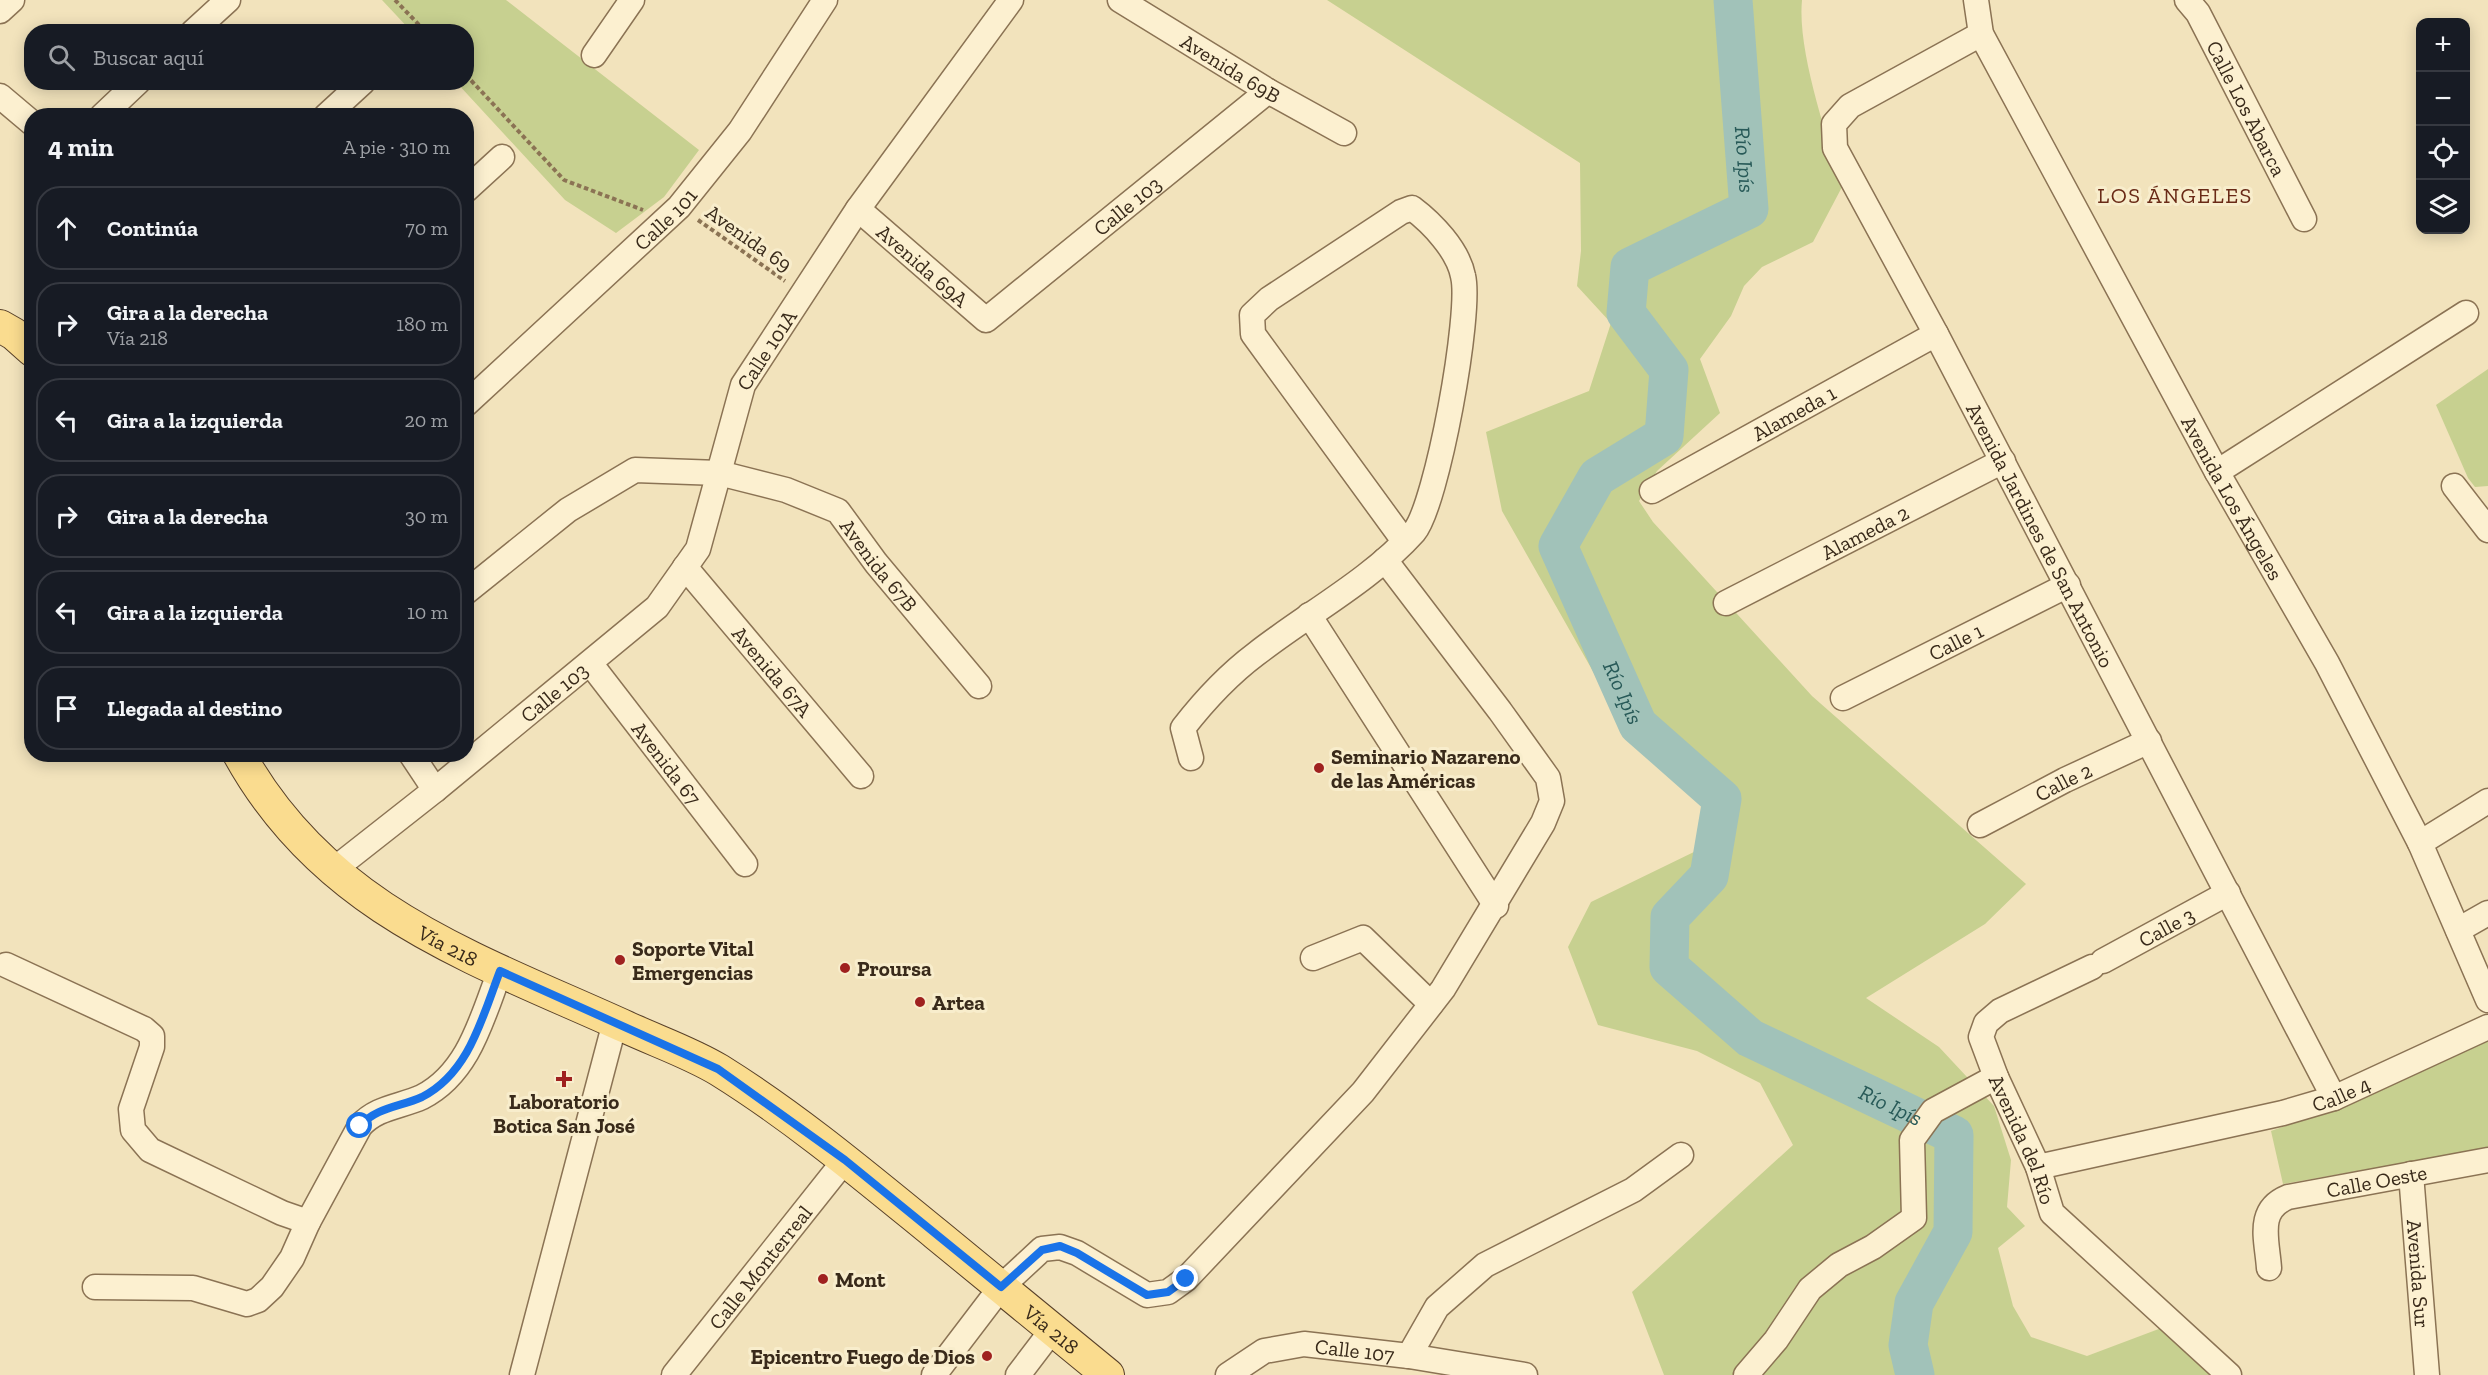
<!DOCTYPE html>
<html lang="es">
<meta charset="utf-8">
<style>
:root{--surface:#171b24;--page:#20242c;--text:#f1f3f6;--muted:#9ea1a6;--line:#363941}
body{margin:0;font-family:"Zilla Slab",serif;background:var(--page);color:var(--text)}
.controls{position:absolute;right:18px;top:18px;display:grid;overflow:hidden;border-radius:12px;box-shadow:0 3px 15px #0003}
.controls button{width:54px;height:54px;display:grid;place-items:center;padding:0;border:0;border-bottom:2px solid var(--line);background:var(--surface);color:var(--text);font:30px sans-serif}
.stop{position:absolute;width:18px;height:18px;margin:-14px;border:4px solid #1a73e8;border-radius:50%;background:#fff}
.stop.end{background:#1a73e8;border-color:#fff;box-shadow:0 2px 6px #0008}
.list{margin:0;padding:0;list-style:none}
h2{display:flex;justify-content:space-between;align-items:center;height:78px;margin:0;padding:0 24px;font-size:26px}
h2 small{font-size:20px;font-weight:400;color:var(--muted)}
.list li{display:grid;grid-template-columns:39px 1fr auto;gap:18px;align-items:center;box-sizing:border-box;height:84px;margin:0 12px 12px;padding:0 12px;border:2px solid var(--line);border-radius:24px}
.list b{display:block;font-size:22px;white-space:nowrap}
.list p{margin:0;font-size:20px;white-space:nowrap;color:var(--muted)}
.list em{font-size:20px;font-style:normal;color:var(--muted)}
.icon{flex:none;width:33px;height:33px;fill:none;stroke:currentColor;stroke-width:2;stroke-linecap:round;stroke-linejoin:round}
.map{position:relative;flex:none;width:2488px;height:1375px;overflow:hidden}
.search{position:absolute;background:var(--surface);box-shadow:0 3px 15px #0003;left:24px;top:24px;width:450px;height:66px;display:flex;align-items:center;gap:15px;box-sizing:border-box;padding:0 21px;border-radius:24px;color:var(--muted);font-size:22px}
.panel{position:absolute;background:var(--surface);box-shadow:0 3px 15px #0003;left:24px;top:108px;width:450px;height:654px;border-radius:24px}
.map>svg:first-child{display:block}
.green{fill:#c7d090}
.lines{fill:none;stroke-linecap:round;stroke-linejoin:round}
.river{stroke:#a1c2b9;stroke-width:39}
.minor-casing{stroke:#8b7354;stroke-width:27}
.major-casing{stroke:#584029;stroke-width:34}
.path{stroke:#8b7354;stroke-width:4;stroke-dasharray:4.5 3;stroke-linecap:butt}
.minor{stroke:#fcf0d0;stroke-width:24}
.major{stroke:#fadc8f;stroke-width:32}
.route{stroke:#1a73e8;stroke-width:8}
.poi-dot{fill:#9f211f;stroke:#f8edcc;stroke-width:2}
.labels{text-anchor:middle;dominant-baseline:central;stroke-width:6;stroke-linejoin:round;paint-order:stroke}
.street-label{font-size:21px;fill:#392a1a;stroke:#f8edcc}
.poi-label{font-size:21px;font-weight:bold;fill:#392a1a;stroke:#f8edcc;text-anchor:start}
.water-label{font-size:22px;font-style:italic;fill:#285a58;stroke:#f8edcc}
.neighbourhood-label{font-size:22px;letter-spacing:1.5px;fill:#692a16;stroke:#f8edcc}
</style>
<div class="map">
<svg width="2488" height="1375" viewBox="0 0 2488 1375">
<rect width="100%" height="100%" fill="#f2e3bc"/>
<g class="green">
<path d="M382,0h124l193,150 -35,47 -48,36 -51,-33 -108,-117 9,-1v-50l-55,-1z"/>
<path d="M1327,0h475c-5,51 25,136 40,187l-29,55 -51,25 -18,19 -13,30 -31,43 20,54 -63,58 -18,30 14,21 159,174 214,188 -41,40 -119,74 73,49 55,59 17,54 -4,47 18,19 -27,22 15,58 18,31 56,19 85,-32 52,51h-560l-32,-83 161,-147 -33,-62 -63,-32 -99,-26 -30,-78 23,-45 107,-52 14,-42 -92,-89 -118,-208 -16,-79 103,-41 22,-68 -34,-37 4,-35 -1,-88z"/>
<path d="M2488,369v117l-13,1 -7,-9 -32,-73z"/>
<path d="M2488,1037v111l-205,36 -12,-53 93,-33z"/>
</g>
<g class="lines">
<path class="river" id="s1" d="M1733,0l16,209 -119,58 -4,46 43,57 -5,66 -67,41 -39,69 80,179 84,74 -13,77 -39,41 -1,50 81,71 204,97 -1,97 -39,71 -6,42 7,30"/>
<defs>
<g id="minor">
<path id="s2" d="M1120,0l148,91 76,42"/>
<path id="s3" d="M1976,0l5,34 236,438 110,191 93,180 68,157"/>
<path id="s4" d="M2187,0l11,13 106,206"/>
<path d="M0,11l12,-11"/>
<path d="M193,32l35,-32"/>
<path id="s5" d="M1981,34l-131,72 -16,18 1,24 101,186 398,764"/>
<path d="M594,55l38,-55"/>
<path d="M0,96l32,27"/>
<path d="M102,116l36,-34"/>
<path d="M326,116l37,-34"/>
<path d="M466,190l36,-33"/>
<path id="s6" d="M858,209l128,111 282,-229"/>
<path id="s7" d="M466,404l213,-197 61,-76 85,-131"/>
<path d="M2217,472l249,-159"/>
<path d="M2454,486l34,44"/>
<path id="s8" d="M1652,491l284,-157"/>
<path id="s9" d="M685,567l176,209"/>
<path id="s10" d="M466,592l102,-82 67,-40 84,3 67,17 52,21 38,52 103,123"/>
<path id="s11" d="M1726,603l277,-142"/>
<path d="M1309,615l187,291"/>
<path id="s12" d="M590,663l155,201"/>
<path id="s13" d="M1843,698l225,-113"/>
<path d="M411,754l24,36"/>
<path d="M1191,758l-8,-30c21,-27 45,-53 73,-74 51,-40 114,-73 158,-122 23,-27 58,-220 49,-256 -5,-26 -31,-53 -51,-68l-11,4 -132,87 -17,16 1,19 151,207"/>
<path id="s14" d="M1980,825l85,-45 84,-39"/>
<path d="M2420,843l68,-42"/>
<path id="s15" d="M332,871l103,-81 222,-183 41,-58 45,-164 115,-176 153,-209"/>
<path d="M2458,930l30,-17"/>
<path d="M1313,958l50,-20 68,66"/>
<path id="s16" d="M2103,961l125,-68"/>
<path d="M6,965l138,64 8,7v11l-21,62 2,21 17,20 132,63 26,9"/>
<path id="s17" d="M2092,967l-92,44 -14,12 -5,14 15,40 42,90 14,46 177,162"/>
<path id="s18" d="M2038,1167l245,-54 51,-15 154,-71"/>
<path id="s19" d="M2411,1174l16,201"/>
<path id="s20" d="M2269,1268c-2,-29 -13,-58 19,-71l200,-37"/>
<path d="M95,1287l98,1 54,16 11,-4 14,-13 20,-29 16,-36 52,-96c17,-19 40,-19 62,-29 47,-24 60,-79 78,-126"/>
<path d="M1409,1356l28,-49 48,-42 148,-75 48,-35"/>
<path d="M522,1375l93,-353"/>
<path id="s21" d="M674,1375l171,-215"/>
<path d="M934,1375l67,-88 41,-38 18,-2 17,6 70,42 21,-3 18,-13 177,-187 80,-103 100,-166 9,-22 -4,-23 -48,-67 -115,-151"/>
<path d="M1018,1375l35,-46"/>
<path id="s22" d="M1228,1375l36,-24 40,-7 105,12 116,19"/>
<path d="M1746,1375l30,-35 34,-51 29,-24 34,-18 41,-29 -2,-78 21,-29 63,-34"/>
</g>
<g id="major">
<path d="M0,326l14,8 18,16"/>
<path id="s23" d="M239,754c86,156 235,204 387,273 30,14 65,26 93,43 77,48 147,107 217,164 57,47 115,94 172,141"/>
</g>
</defs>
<use href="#minor" class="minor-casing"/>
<use href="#major" class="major-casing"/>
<g class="path">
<path d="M395,0l31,32"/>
<path d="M466,75l98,105 79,30"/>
<path d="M698,220l87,61"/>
</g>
<use href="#minor" class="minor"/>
<use href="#major" class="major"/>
</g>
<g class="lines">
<path class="route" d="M360,1126c17,-19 40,-19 62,-29 47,-24 60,-79 78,-126l218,98 127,91 156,127 41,-37 18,-4 17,7 70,42 21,-3 18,-13"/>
</g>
<g class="poi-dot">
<circle cx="1319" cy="768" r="6"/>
<circle cx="620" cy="960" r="6"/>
<circle cx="845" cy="968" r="6"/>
<circle cx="920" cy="1002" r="6"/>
<path d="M561 1070h6v6h6v6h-6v6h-6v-6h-6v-6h6z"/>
<circle cx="823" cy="1279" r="6"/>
<circle cx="987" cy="1356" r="6"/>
</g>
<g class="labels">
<g class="street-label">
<text stroke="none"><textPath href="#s2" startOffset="130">Avenida 69B</textPath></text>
<text stroke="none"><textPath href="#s4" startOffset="124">Calle Los Abarca</textPath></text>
<text stroke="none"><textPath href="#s6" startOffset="351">Calle 103</textPath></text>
<text stroke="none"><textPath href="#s7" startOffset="272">Calle 101</textPath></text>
<text transform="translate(749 238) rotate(35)">Avenida 69</text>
<text stroke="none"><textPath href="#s6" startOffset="86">Avenida 69A</textPath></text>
<text stroke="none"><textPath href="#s15" startOffset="702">Calle 101A</textPath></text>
<text stroke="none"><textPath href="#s8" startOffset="162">Alameda 1</textPath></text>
<text stroke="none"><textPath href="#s3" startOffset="562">Avenida Los Ángeles</textPath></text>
<text stroke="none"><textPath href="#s11" startOffset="156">Alameda 2</textPath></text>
<text stroke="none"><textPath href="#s5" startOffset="636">Avenida Jardines de San Antonio</textPath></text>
<text stroke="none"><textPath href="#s10" startOffset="486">Avenida 67B</textPath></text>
<text stroke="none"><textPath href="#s13" startOffset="126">Calle 1</textPath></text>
<text stroke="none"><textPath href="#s9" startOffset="136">Avenida 67A</textPath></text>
<text stroke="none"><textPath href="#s15" startOffset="285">Calle 103</textPath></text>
<text stroke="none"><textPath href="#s12" startOffset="126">Avenida 67</textPath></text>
<text stroke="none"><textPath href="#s14" startOffset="94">Calle 2</textPath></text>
<text stroke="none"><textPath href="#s16" startOffset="72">Calle 3</textPath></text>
<text stroke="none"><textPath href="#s23" startOffset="288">Vía 218</textPath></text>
<text stroke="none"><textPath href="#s18" startOffset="312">Calle 4</textPath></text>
<text stroke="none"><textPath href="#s17" startOffset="246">Avenida del Río</textPath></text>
<text stroke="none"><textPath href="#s20" startOffset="171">Calle Oeste</textPath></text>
<text stroke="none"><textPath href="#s21" startOffset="138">Calle Monterreal</textPath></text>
<text stroke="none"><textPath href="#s19" startOffset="100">Avenida Sur</textPath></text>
<text stroke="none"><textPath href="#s23" startOffset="1008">Vía 218</textPath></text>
<text stroke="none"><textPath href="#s22" startOffset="135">Calle 107</textPath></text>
</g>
<g class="poi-label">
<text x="1331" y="756">Seminario Nazareno<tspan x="1331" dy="24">de las Américas</tspan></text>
<text x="632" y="948">Soporte Vital<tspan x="632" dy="24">Emergencias</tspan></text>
<text x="857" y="968">Proursa</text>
<text x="932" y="1002">Artea</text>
<text x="564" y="1101" text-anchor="middle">Laboratorio<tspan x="564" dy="24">Botica San José</tspan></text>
<text x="835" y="1279">Mont</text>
<text x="975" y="1356" text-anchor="end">Epicentro Fuego de Dios</text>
</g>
<g class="water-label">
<text stroke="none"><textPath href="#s1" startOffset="160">Río Ipís</textPath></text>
<text stroke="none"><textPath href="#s1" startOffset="844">Río Ipís</textPath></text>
<text stroke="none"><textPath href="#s1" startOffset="1440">Río Ipís</textPath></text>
</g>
<g class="neighbourhood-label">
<text x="2175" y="195">LOS ÁNGELES</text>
</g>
</g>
</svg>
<div class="controls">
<button>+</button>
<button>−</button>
<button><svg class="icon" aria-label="locate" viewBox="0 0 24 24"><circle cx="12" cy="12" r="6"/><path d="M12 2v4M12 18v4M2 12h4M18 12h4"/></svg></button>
<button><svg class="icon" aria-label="layers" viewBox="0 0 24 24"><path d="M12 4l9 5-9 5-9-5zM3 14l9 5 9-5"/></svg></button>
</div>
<div class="stop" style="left:360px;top:1126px"></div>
<div class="stop end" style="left:1186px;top:1279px"></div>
<div class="search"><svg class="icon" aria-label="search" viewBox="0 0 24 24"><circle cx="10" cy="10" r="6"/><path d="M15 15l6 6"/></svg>Buscar aquí</div>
<section class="panel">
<h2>4 min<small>A pie · 310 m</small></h2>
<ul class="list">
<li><svg class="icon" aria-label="ahead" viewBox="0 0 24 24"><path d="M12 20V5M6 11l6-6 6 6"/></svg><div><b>Continúa</b></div><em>70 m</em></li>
<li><svg class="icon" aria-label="right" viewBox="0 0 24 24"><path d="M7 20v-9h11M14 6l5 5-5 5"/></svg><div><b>Gira a la derecha</b><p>Vía 218</p></div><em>180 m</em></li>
<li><svg class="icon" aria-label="left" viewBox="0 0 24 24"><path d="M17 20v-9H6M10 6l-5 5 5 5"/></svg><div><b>Gira a la izquierda</b></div><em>20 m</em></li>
<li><svg class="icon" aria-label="right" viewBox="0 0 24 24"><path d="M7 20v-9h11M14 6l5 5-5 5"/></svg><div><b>Gira a la derecha</b></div><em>30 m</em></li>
<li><svg class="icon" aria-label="left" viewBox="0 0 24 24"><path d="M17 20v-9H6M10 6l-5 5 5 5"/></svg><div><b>Gira a la izquierda</b></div><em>10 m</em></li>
<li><svg class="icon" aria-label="arrive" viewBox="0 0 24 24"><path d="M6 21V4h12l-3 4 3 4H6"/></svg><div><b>Llegada al destino</b></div></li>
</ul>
</section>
</div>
